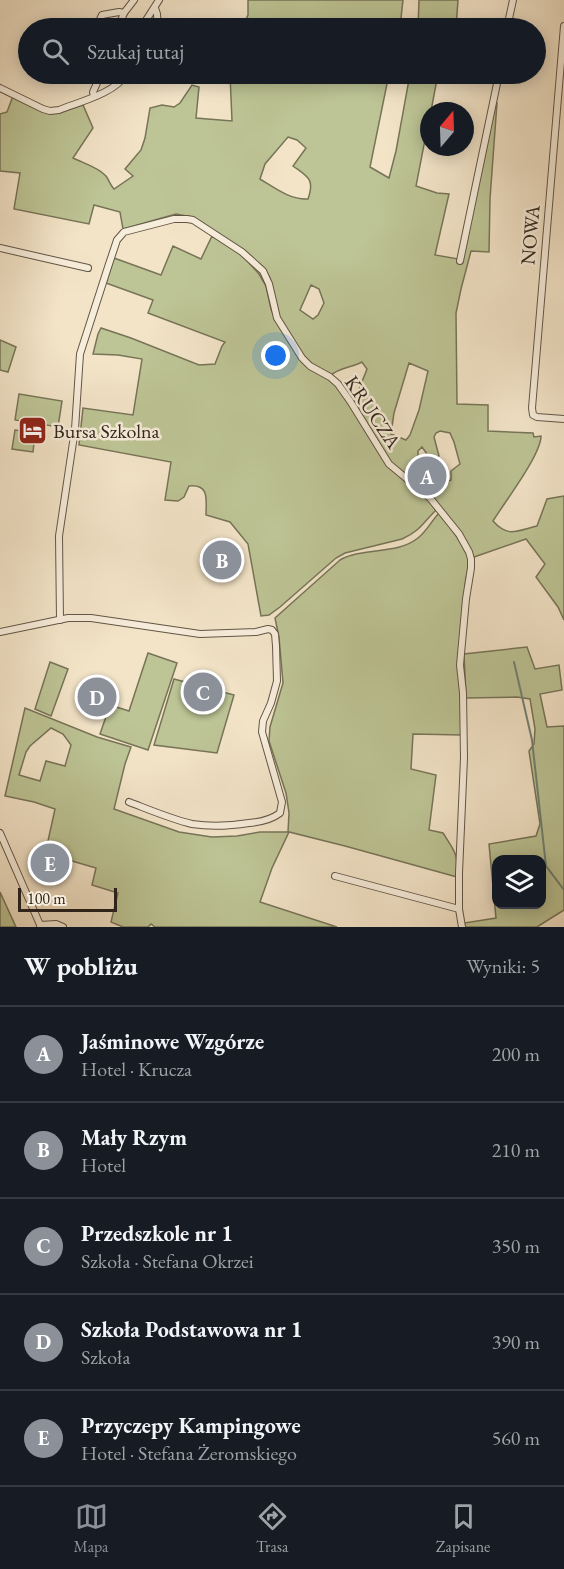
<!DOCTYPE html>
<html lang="pl">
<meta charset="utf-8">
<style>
:root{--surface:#171b24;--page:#20242c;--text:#f1f3f6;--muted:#9ea1a6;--line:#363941;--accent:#8c9099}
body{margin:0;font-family:"EB Garamond",serif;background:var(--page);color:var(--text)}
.controls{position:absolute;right:18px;bottom:18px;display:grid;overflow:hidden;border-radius:12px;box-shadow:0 3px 15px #0003}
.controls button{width:54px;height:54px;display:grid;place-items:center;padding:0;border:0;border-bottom:2px solid var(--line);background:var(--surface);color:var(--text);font:30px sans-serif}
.compass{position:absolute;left:420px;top:102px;width:54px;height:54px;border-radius:50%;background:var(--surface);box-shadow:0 3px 15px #0003;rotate:19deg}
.scale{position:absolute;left:18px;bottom:15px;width:99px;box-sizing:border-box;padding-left:6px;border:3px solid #31251a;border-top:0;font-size:16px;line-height:21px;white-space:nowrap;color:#31251a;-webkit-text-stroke:4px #f7eddb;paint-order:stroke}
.you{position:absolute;left:276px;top:356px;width:21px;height:21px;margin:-15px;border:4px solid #fff;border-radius:50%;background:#1a73e8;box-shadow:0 0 0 9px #1a73e833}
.badge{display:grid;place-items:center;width:39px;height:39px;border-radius:50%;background:var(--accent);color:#fff;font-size:20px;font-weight:700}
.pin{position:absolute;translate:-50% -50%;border:3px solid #fff;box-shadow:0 2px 6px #0006}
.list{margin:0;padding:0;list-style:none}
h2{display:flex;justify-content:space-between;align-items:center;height:78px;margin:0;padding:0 24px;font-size:26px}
h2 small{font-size:20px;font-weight:400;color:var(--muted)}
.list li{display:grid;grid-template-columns:39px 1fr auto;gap:18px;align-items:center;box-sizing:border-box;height:96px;padding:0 24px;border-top:2px solid var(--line)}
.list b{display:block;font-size:22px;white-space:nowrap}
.list p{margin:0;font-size:20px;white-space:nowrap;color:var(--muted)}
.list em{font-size:20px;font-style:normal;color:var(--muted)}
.icon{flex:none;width:33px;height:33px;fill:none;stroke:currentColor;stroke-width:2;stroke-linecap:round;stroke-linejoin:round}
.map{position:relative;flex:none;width:564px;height:927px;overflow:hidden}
.search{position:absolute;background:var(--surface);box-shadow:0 3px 15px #0003;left:18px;right:18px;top:18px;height:66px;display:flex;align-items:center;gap:15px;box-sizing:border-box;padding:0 21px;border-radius:33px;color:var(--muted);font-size:22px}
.sheet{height:558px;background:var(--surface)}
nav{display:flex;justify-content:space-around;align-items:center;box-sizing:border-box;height:84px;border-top:2px solid var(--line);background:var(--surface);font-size:16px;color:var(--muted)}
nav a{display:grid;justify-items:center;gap:3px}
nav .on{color:var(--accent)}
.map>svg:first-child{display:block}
.green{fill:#bdc495;stroke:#777458;stroke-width:1.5;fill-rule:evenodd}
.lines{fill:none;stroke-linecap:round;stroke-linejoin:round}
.stream{stroke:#718175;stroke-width:2}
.street-casing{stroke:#625546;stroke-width:8}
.street{stroke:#f7eddb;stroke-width:6}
.labels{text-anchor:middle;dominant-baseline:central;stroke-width:5;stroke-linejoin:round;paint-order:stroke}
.street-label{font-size:20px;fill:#31251a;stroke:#f7eddb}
.poi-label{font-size:20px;fill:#31251a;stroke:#f7eddb;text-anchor:start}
</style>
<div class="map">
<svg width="564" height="927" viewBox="0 0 564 927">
<rect width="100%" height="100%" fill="#f3e4c8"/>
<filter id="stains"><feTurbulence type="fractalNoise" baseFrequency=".00333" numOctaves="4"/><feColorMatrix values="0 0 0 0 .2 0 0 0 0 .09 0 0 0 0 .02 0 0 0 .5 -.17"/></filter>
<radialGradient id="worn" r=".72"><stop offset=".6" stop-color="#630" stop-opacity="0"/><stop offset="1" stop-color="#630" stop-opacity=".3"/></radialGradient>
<g class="green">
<path d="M248,0h155l-3,27h-3v1h-160h5l6,-13z"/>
<path d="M419,0h39l-2,28h-38z"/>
<path d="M230,74h159l-19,93 19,11 7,-27 14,-77h28l-7,37h-2v8l-13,67 21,7 12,1 -14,61 23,4 33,-157 6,1 -7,96 -1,53 -18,-1 -10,38 -5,24 1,91 31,1v26l45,2 1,4 7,-1c0,19 -37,67 -48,85 15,17 24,10 44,5l10,-27 17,-3v124l-6,-13 -22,-30 9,-13 -19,-25 -52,18 -12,-21 -22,-30 -20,-21 -17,-11 -11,-10 -38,-62 13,-33 -5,-7c-11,6 -23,5 -32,14l-12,-6 -15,-14 -24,-38 -9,-40 -7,-11 -20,-18 -51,-32 -16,-3 -53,15 -3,-17 -26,-7 -5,19 -75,-15 6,-36 -20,-2v-57l7,-2 6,-16 45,17 25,-8 10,23 -20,30c10,5 25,9 33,18 3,4 4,9 8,13l19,-13 -8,-7 16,-19 4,-12 5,-30 12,-3 12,2 6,-4 12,-18 7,2 -3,31 36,3zM288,137l9,3 9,8 -13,18c15,11 22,13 15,33 -18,1 -33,-11 -48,-20l5,-15zM311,285l8,4 5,14 -6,12 -5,4 -13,-9zM409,363l19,8 -9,39 -9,25 -4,5 -15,-6 3,-21zM440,431l10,2 4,9 6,22 -9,7v9l-5,2 -7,-9 -4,6 -8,6 -9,-16v-18l4,-4 12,17 5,-8 -5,-19 2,-4z"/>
<path d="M212,236l28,17 19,21 7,12 5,23 5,12 19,30 46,38 44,74 38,30 13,17c-13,13 -16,21 -34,29l-57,14 -9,5 -56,49 -11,8 -8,1 -13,-72 -18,-22 -24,-7c0,-15 4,-31 -17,-29l-5,11 -6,4 -13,-1 6,-38 -92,-17 4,-37 50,7 9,-56 -24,-4 -25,-1 5,-20 3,-6 30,10 68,27 16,-1 7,-18 3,-4 -77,-29 5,-13 -47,-17 8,-25 47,17 12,-29 28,13z"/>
<path d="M0,340l16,7 -8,25 -8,-2z"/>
<path d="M19,394l43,7 -4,26 -43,-7z"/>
<path d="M15,430l20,3 -2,19 -21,-3z"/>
<path d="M440,512l21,31 9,18 -4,17 -5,52 1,105 -49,-1 -2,35 25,6 -7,55 14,3c13,20 15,21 14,44l-112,-31 -56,-14 -17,36 -12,34 77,25h-182l-4,-3 -3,3h-25l-12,-5 7,-29 -26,-8 4,-17 -24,-7 -26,-11 9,-41 -21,-7 -29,-6 20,-88 72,29 34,10 -6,17 -11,45 65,23 33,5 25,-1 23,-4h28l1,-19 -3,-20 -17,-52 1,-14 13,-44 -4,-46 -4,-19 65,-58c23,-13 57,-5 78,-22 9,-7 14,-18 22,-26zM51,728l12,6 8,11 -6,21 -19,-5 -6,20 -21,-6 7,-23 4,-6z"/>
<path d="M527,647l8,22 24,-4 3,25 -22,4 7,33 17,-1v184l-27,17h-72l-1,-4 32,-5 -7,-74 47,-8 4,-12 -11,-73 5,-7 1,-15 -5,-30 -13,-2 -51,1 -2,-44zM496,860h46v44h-46z"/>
<path d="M148,653l29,10 -29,87 -48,-16 10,-29 19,6z"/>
<path d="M50,662l18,7 -17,47 -16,-7z"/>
<path d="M174,679l60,16 -17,58 -63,-8z"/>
<path d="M0,892l16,35h-16z"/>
</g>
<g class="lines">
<path class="stream" d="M514,662l18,78 14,126 18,24"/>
<defs>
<g id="street">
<path d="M155,8l2,6 1,14"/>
<path d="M564,26l-32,382 1,7 4,2 27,2"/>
<path d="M96,28l6,-13 17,-3 5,1"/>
<path d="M118,28l6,-15 10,-13"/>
<path d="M141,28l18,-28"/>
<path d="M507,28l6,-28"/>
<path d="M0,88l43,21 7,2 9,-1c20,-8 57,-17 67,-36"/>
<path d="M94,96l-1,-4 8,-18"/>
<path d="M0,248l88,20"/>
<path d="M460,261l39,-187"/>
<path d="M60,620l-1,-84 16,-107 5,-75 28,-87 9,-27 7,-8 50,-13h13l6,1 49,32 21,19 6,13 8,34 25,40 8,8 20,11 8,7 12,17 39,63 41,34 29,36 10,18 2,7v9l-5,31 -6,66 3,28 1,65 -5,115v36l3,18"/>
<path d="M0,632l68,-14h23l109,16 56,-2 12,-3 4,1 3,4 1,12 1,35 -6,22 -8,18 -1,11 20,70 -2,11c-9,7 -20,9 -31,10 -19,3 -38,4 -57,1 -21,-5 -42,-14 -63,-22"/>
<path d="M0,833l41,94"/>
<path d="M335,876l124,33"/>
<path d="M40,925l16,-1 7,3"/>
</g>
</defs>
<use href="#street" class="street-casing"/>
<use href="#street" class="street"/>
</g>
<defs>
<symbol id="hotel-square" viewBox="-11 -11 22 22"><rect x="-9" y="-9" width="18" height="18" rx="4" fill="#8f2418" stroke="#f7eddb"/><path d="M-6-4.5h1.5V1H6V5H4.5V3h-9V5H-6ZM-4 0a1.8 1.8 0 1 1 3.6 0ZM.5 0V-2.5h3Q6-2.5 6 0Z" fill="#fff"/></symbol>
</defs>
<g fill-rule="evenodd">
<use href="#hotel-square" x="16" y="414" width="33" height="33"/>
</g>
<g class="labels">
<g class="street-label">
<text transform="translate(530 235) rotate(-85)">NOWA</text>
<text transform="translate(373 412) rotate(56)">KRUCZA</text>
</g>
<g class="poi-label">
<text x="53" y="431">Bursa Szkolna</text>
</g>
</g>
<rect width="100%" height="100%" filter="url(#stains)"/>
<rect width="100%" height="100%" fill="url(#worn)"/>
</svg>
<div class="controls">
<button><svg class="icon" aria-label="layers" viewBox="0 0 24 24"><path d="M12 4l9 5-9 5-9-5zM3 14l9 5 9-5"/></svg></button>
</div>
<svg class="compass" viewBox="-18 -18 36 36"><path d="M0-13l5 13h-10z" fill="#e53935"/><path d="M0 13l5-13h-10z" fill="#9ea1a6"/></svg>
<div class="scale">100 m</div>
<div class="you"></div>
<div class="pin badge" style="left:427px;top:476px">A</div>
<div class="pin badge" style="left:222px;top:560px">B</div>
<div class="pin badge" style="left:203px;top:692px">C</div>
<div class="pin badge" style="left:97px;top:697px">D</div>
<div class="pin badge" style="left:50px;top:863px">E</div>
<div class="search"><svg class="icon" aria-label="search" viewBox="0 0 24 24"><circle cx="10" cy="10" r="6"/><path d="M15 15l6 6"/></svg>Szukaj tutaj</div>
</div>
<section class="sheet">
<h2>W pobliżu<small>Wyniki: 5</small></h2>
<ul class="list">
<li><span class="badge">A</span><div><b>Jaśminowe Wzgórze</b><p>Hotel · Krucza</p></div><em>200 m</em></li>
<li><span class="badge">B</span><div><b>Mały Rzym</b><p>Hotel</p></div><em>210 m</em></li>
<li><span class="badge">C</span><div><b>Przedszkole nr 1</b><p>Szkoła · Stefana Okrzei</p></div><em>350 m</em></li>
<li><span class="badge">D</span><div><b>Szkoła Podstawowa nr 1</b><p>Szkoła</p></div><em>390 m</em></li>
<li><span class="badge">E</span><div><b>Przyczepy Kampingowe</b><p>Hotel · Stefana Żeromskiego</p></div><em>560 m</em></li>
</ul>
</section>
<nav>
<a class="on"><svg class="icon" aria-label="map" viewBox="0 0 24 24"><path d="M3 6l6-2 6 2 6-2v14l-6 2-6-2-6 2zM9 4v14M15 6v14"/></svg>Mapa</a>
<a><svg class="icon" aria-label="directions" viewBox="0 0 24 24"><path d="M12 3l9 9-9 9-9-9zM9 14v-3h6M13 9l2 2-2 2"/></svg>Trasa</a>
<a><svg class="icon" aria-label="saved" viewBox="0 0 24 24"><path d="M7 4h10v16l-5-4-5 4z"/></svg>Zapisane</a>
</nav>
